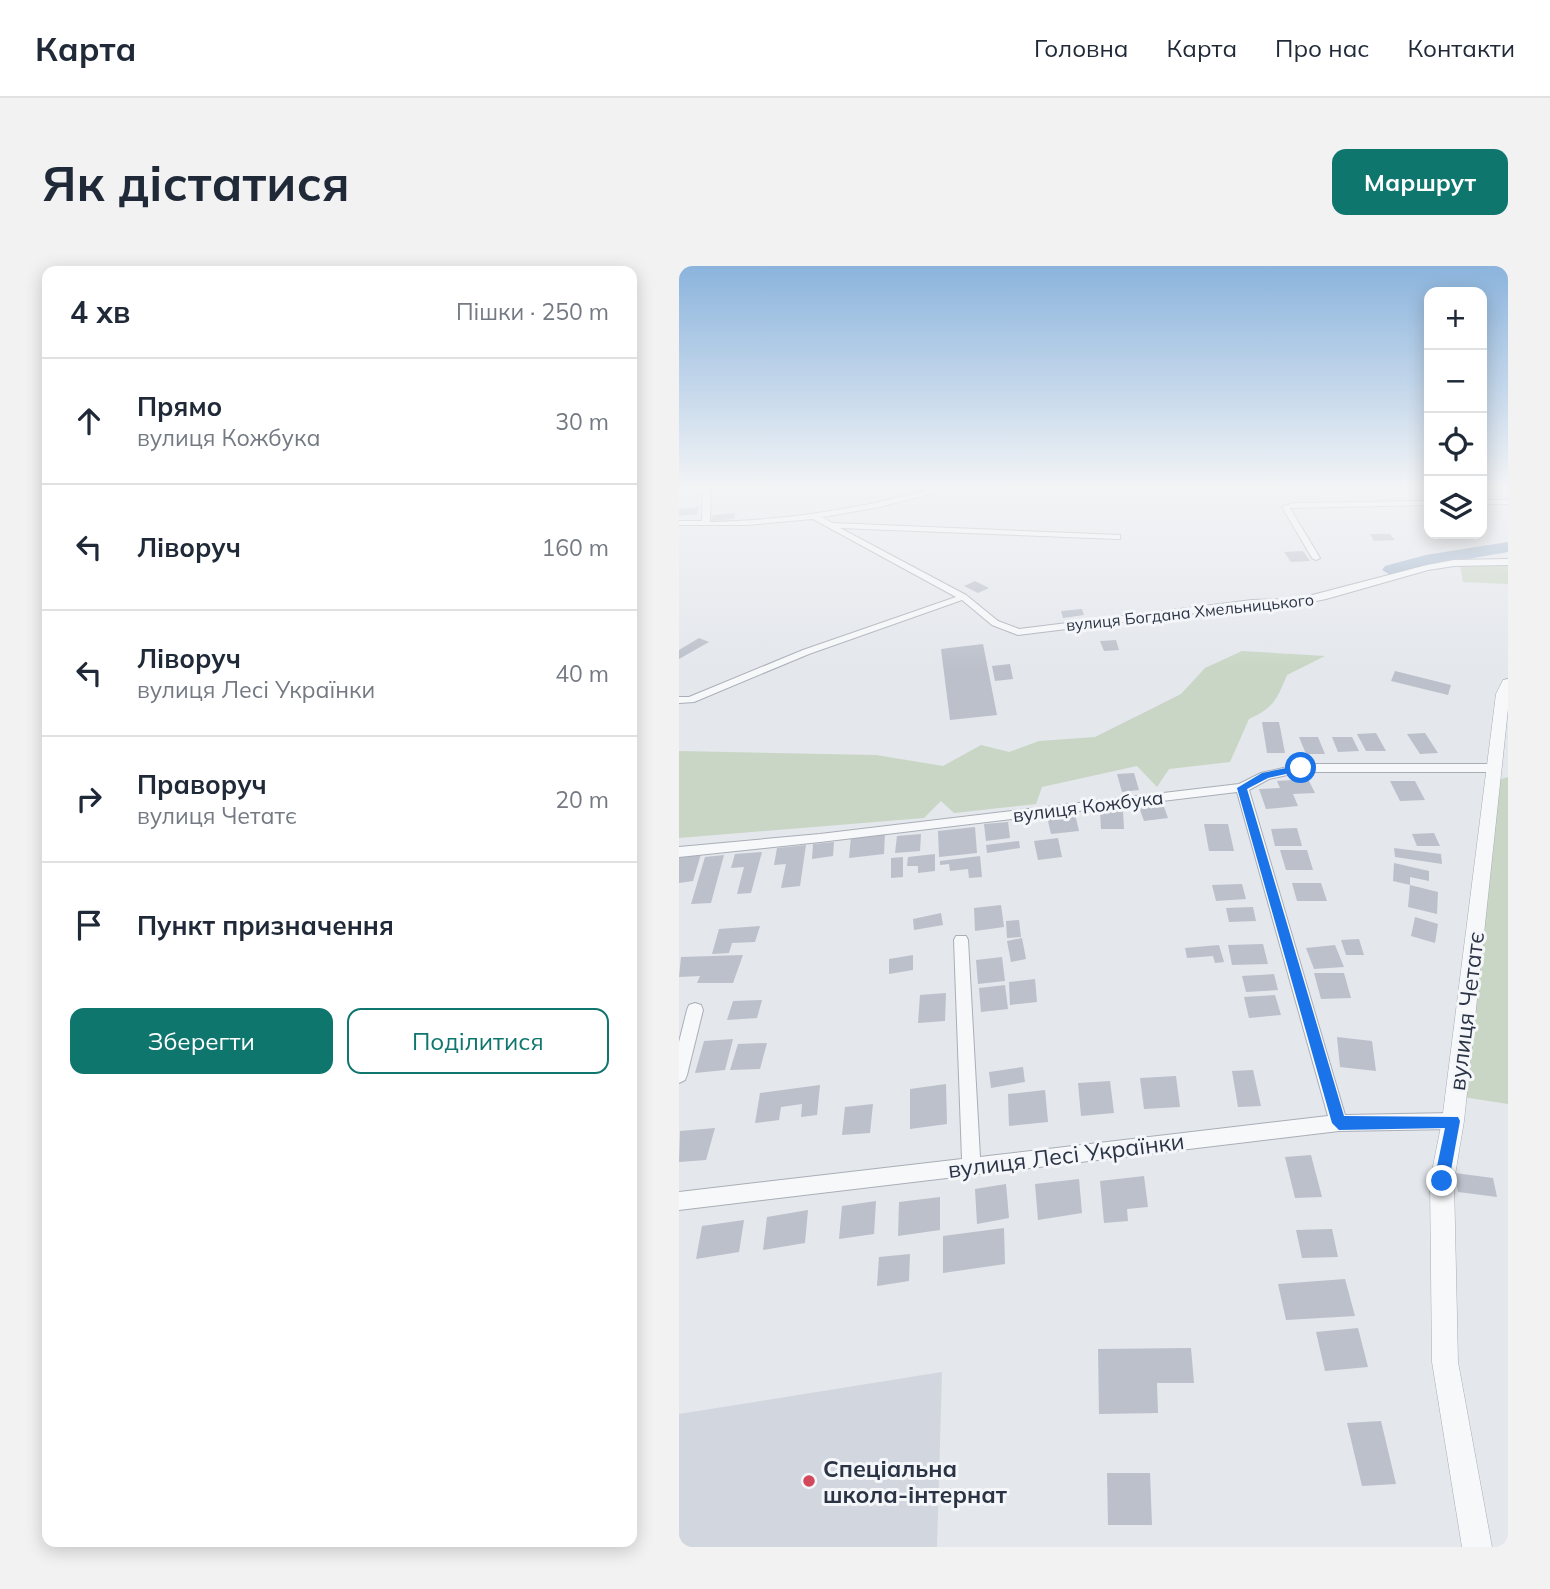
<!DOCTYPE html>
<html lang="uk">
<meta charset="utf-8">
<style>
:root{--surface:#fff;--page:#f2f2f3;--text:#1f2937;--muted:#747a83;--line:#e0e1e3;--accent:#0f766e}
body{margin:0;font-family:Mulish,sans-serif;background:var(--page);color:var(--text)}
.controls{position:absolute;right:21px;top:21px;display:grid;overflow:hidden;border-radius:14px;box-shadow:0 4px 18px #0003}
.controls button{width:63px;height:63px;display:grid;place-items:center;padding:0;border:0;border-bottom:2px solid var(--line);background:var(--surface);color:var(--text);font:35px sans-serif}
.stop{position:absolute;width:21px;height:21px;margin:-16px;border:5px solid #1a73e8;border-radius:50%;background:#fff}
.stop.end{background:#1a73e8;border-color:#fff;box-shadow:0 2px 7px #0008}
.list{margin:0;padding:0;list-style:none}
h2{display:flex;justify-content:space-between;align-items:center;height:91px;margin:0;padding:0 28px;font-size:30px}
h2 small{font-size:23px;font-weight:400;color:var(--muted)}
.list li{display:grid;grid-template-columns:46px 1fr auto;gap:21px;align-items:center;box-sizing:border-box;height:126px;padding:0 28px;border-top:2px solid var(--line)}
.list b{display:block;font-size:26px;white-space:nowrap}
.list p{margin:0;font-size:23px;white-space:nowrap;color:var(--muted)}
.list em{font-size:23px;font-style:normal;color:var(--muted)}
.actions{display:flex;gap:14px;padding:21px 28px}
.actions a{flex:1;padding:16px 0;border:2px solid var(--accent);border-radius:14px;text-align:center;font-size:24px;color:var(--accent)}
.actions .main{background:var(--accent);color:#fff}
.icon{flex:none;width:38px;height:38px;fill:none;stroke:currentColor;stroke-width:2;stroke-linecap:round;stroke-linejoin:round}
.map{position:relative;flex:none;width:829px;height:1281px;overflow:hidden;border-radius:14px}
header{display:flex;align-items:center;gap:42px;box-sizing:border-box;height:98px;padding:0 35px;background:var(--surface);border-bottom:2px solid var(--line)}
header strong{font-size:33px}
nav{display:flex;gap:38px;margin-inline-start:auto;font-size:24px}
.intro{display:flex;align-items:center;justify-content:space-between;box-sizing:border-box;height:168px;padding:0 42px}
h1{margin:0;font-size:49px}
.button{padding:18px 32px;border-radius:14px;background:var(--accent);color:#fff;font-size:24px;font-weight:700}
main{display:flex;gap:42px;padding:0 42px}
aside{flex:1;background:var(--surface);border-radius:14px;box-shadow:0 4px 18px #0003}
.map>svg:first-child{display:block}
.built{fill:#d2d6de}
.green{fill:#c9d6c5}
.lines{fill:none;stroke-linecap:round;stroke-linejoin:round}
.river{fill:#9fb4cc;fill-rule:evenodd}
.building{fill:#bbc0ca}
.minor-casing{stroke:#a9aeb7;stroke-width:2}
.tertiary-casing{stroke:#a9aeb7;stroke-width:1}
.minor{fill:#f7f8fa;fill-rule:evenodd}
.tertiary{fill:#f7f8fa;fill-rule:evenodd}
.route{fill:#1a73e8}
.poi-dot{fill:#d1495b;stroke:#f4f6f9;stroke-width:2.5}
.labels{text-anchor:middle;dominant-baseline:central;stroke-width:6;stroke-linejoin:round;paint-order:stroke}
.far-street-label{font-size:16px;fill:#2b3445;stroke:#f4f6f9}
.street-label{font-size:19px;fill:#2b3445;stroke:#f4f6f9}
.near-street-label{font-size:23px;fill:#2b3445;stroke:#f4f6f9}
.near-poi-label{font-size:23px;font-weight:bold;fill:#2b3445;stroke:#f4f6f9;text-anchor:start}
</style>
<header>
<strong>Карта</strong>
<nav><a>Головна</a><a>Карта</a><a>Про нас</a><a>Контакти</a></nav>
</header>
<div class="intro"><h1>Як дістатися</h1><a class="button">Маршрут</a></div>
<main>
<aside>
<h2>4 хв<small>Пішки · 250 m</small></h2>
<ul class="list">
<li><svg class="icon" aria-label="ahead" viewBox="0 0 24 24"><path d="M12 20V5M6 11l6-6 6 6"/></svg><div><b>Прямо</b><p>вулиця Кожбука</p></div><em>30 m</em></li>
<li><svg class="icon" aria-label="left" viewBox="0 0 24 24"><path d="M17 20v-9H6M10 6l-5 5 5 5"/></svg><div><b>Ліворуч</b></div><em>160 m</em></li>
<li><svg class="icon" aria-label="left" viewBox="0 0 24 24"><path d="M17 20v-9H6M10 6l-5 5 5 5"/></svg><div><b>Ліворуч</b><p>вулиця Лесі Українки</p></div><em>40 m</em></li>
<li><svg class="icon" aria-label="right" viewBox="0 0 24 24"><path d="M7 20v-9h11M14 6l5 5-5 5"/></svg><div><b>Праворуч</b><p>вулиця Четатє</p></div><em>20 m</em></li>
<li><svg class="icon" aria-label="arrive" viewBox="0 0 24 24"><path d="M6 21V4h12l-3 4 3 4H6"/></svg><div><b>Пункт призначення</b></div></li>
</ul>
<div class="actions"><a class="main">Зберегти</a><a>Поділитися</a></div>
</aside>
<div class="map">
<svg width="829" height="1281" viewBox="0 0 829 1281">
<rect width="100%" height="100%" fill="#e4e7ec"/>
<path class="built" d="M263,1106l-5,175h-258v-133z"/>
<g class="green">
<path d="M813,298l16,2v18l-45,-2 -3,-16z"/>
<path d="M563,385l83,5 -38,19c-10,24 -13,33 -38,44l-19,43 -61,7 -12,18 -20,-21 -95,21 -6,17 -82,9 -13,-12 -17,17 -245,20v-87l197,4 67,11 38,-21 28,7 30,-11 56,-4 86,-43 24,-26z"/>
<path d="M829,511v327l-52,-8 39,-315z"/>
</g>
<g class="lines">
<path class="river" d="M829,276v10l-81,14 -35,10 -10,-6 3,-4 41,-11z"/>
</g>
<g class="building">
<path d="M20,241l-2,7 -18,2v-7z"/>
<path d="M56,247l-1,6 -23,2 2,-6z"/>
<path d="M691,268h20l5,6 -21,1z"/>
<path d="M624,285l7,10 -19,1 -7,-10z"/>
<path d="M296,315l14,7 -11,5 -14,-7z"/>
<path d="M403,343l2,6 -21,3 -2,-7z"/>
<path d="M20,372l10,4 -30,17v-9z"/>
<path d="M437,374l3,10 -15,1 -4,-10z"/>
<path d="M304,378l14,71 -47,5 -9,-71z"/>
<path d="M331,398l3,15 -18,2 -3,-15z"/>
<path d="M716,405l56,14 -3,10 -57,-14z"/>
<path d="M583,456h17l6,31h-18z"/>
<path d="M697,467l10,18h-20l-9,-17z"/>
<path d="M746,467l13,20 -18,1 -13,-20z"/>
<path d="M620,471h19l7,17h-19z"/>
<path d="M653,471h20l7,14 -21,1z"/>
<path d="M455,507l5,17 -17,2 -5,-18z"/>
<path d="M629,513l7,14 -22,1 5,12 -32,3 -7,-20 21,-1 -3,-7z"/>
<path d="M711,515h25l10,19 -25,1z"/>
<path d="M484,538l5,14 -24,3 -5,-14z"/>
<path d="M421,545h23l1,18h-23z"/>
<path d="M396,548l4,17 -28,3 -4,-17z"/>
<path d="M329,556l2,16 -24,3 -2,-17z"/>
<path d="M525,558h24l6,27h-25z"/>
<path d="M296,561l2,26 -38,4 -1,-26z"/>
<path d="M618,562l5,18h-27l-4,-17z"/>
<path d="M206,567l-1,21 -35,4 2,-21z"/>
<path d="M755,567l6,13h-23l-5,-12z"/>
<path d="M242,568l-1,17 -25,2 2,-17z"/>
<path d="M379,572l4,19 -24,3 -4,-19z"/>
<path d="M340,575l1,7 -33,5 -1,-8z"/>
<path d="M155,576l-1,14 -21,3 1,-15z"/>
<path d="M127,579l-6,41 -19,2 5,-24 -12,1 3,-17z"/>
<path d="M715,582l47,6 1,10 -47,-7z"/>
<path d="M601,584h27l6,20h-27z"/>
<path d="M83,586l-11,41 -14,1 7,-27 -13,1 4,-14z"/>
<path d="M22,588l-8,27 -14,2v-27z"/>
<path d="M256,588v17l-17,2v-7h-11l1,-9z"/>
<path d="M45,589l-13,48 -20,1 14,-47z"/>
<path d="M301,590l2,21 -13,1 -1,-9 -18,2 -1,-7 -9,1v-4z"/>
<path d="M224,591v20l-12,1v-20z"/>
<path d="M715,597l35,8v10l-19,-4v8l-17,-4z"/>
<path d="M613,617h29l6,18h-30z"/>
<path d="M563,618l4,15 -30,2 -4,-16z"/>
<path d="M731,619l28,7 -1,22 -29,-7z"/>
<path d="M322,639l3,22 -29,4 -1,-23z"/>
<path d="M574,641l3,14 -27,1 -3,-14z"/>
<path d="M262,647l2,12 -29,5 -1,-11z"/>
<path d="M736,651l23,7 -3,19 -24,-7z"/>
<path d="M340,654l2,17 -14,1 -1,-17z"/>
<path d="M81,660l-5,16 -23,1 -3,10 -17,1 7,-25z"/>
<path d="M343,672l4,21 -15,3 -4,-21z"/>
<path d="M680,673l5,16h-18l-5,-15z"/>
<path d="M584,678l5,20 -36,1 -4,-20z"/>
<path d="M540,679l5,17 -9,1 -2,-7 -26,2 -2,-10z"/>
<path d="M656,679l9,22 -30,2 -8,-21z"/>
<path d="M64,689l-10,28h-36l3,-7 -21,1 2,-20z"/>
<path d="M234,689v15l-24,4v-15z"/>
<path d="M323,691l3,24 -27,3 -2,-24z"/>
<path d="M635,707h30l7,25 -30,1z"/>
<path d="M595,708l4,16 -32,2 -4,-16z"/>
<path d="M356,713l2,23 -27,3 -1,-23z"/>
<path d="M326,719l3,24 -27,3 -2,-24z"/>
<path d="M267,727l-1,28 -27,2 2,-28z"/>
<path d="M596,729l6,20 -32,3 -5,-21z"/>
<path d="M83,734l-5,18 -30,2 6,-19z"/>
<path d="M658,771l35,4 4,30 -36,-4z"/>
<path d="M54,773l-8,31 -30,3 9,-32z"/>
<path d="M88,777l-7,26 -30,1 8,-26z"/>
<path d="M344,801l2,15 -34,6 -2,-16z"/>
<path d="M574,804l8,36 -23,1 -6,-36z"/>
<path d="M497,810l4,31 -36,2 -4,-31z"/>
<path d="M431,815l4,32 -33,3 -3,-33z"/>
<path d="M267,818l1,40 -37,5v-40z"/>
<path d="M141,819l-3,30 -16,2 1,-13 -21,3 -2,13 -24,3 5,-30z"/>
<path d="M366,824l3,32 -39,4 -1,-32z"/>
<path d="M194,838l-3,29 -28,2 3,-28z"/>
<path d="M36,862l-9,32 -27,2 1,-31z"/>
<path d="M632,889l11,42 -27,1 -10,-41z"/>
<path d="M776,907l38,5 4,19 -39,-5z"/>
<path d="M465,910l4,31 -21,2 1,12 -24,2 -4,-42z"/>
<path d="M400,913l3,34 -44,7 -3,-36z"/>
<path d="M327,918l3,34 -32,6 -2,-35z"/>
<path d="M261,931v33l-42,6 1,-34z"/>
<path d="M197,935l-2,33 -35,5 3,-33z"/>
<path d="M129,944l-3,33 -42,7 4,-33z"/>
<path d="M65,954l-5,32 -43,7 6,-33z"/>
<path d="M325,962l1,36 -62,9v-37z"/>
<path d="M653,963l6,28 -36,1 -6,-28z"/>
<path d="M231,988l-1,27 -32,5 2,-29z"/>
<path d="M666,1013l10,37 -69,4 -8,-36z"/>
<path d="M679,1062l10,39 -43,4 -9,-39z"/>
<path d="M512,1082l3,35h-37l1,30 -59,1 -1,-65z"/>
<path d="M702,1155l15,63 -34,2 -15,-63z"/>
<path d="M428,1207h43l2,52h-44z"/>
</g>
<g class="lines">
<defs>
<g id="minor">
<path d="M24,223h8l-1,33c52,-1 104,-7 155,-17 27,-5 56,-16 84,-16l-69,18 -58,10 10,6 288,12v4h-3l-277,-11 126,67 32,26 21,8 233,-29 45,-1 130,-34 27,-5 54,-1v6l-54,1 -26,4 -102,29 -29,6 -45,1 -234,29 -26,-10 -30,-25 -153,54 -115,48 -15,1v-6h10l114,-47 153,-53 -143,-78 -67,6h-67v-4h23z"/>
<rect x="803" y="234" width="26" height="4"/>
<path d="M750,235v4l-139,3 30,50 -4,2 -4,-2 -30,-51 12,-4z"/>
<path d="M622,498h193l6,4 -6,4h-193l-32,7 -20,11 96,325 108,-2 6,2 3,6 -3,6 -6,2 -114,2 -660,79v-18l283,-33 -8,-219 2,-4h10l2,4 12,217 348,-41 -91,-324 -417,50 -141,15v-10l141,-13 419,-50 22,-11z"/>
<path d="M16,737l6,2 2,5 -16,65 -2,5 -6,3v-41l8,-32 2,-5z"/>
</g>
<path id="tertiary" d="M829,413v30l-44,412 -10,60 4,181 34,185h-30l-30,-185 -2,-181 12,-60 54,-427 7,-14z"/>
</defs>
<use href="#minor" class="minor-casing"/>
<use href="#tertiary" class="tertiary-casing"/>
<use href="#minor" class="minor"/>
<use href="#tertiary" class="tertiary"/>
</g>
<linearGradient id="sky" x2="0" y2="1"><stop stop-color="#8bb4dd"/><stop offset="0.55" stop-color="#f3f4f6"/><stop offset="1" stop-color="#f3f4f6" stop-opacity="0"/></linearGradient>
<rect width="829" height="402" fill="url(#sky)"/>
<path class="route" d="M622,499l3,1v4l-36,8 -21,11 97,327 114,1 2,4 -11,60 -2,5 -5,3 -6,-3 -2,-5 11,-53 -106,2 -7,-7 -95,-335 25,-15z"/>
<circle class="poi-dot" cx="130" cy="1215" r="7"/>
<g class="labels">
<g class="far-street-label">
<text transform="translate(511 346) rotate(-6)">вулиця Богдана Хмельницького</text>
</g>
<g class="street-label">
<text transform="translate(409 540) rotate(-7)">вулиця Кожбука</text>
</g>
<g class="near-street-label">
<text transform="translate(787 745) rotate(-83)">вулиця Четатє</text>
<text transform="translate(387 889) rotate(-7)">вулиця Лесі Українки</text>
</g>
<g class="near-poi-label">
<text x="144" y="1202">Спеціальна<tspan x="144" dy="26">школа-інтернат</tspan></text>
</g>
</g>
</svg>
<div class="controls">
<button>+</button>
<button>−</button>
<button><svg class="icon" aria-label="locate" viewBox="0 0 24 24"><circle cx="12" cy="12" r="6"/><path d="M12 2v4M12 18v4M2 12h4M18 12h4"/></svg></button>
<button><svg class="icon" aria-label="layers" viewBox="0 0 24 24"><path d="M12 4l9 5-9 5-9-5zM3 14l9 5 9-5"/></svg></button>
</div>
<div class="stop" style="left:622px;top:502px"></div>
<div class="stop end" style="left:763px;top:915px"></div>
</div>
</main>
